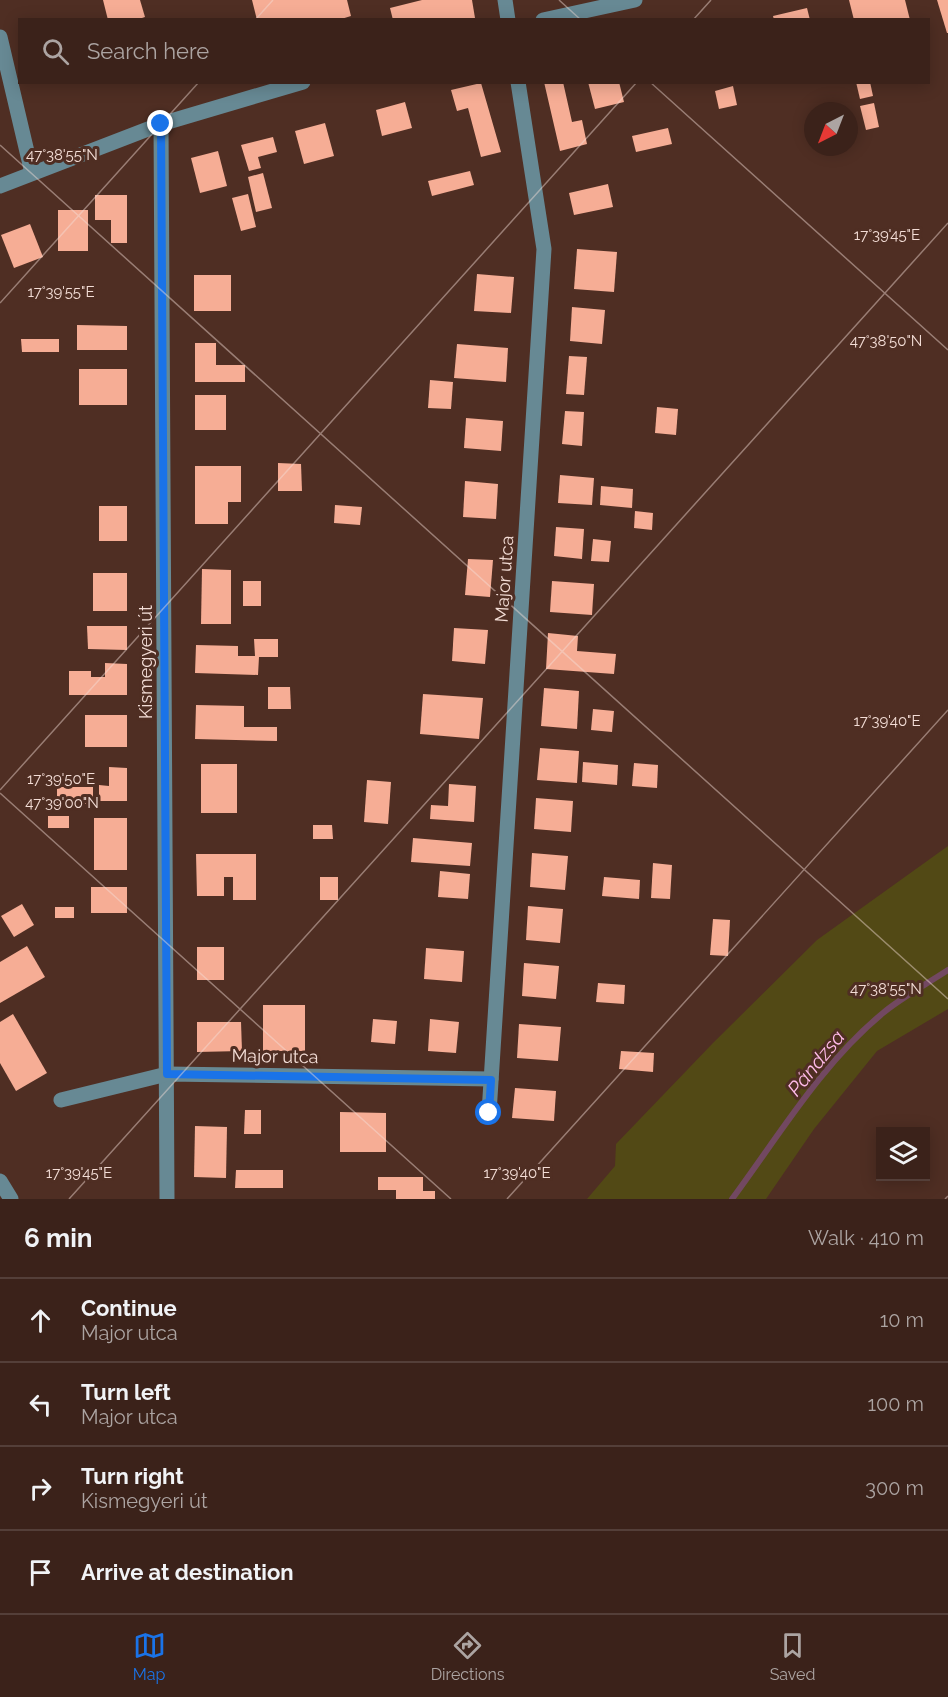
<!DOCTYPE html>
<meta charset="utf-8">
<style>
:root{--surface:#3b221a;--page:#462f27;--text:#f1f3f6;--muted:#aca4a2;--line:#543f39;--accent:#1a73e8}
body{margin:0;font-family:Raleway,sans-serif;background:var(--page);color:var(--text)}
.controls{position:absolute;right:18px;bottom:18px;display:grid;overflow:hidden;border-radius:0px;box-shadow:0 3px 15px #0003}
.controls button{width:54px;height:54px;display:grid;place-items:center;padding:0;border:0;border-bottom:2px solid var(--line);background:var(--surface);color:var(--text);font:30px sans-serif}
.compass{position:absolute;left:804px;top:102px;width:54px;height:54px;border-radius:50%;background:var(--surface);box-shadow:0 3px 15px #0003;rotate:222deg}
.stop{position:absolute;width:18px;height:18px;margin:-14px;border:4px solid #1a73e8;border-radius:50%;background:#fff}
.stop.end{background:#1a73e8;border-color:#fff;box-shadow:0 2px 6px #0008}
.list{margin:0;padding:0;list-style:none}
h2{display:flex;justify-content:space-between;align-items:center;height:78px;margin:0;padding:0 24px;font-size:26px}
h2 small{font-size:20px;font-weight:400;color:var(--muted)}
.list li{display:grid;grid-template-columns:39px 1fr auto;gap:18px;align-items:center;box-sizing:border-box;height:84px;padding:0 24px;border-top:2px solid var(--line)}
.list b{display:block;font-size:22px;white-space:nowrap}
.list p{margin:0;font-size:20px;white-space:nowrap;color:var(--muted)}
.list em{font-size:20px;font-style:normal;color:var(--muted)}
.icon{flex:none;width:33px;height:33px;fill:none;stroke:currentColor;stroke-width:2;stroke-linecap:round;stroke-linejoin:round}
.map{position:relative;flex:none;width:948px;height:1199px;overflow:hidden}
.search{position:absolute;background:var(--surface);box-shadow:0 3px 15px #0003;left:18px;right:18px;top:18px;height:66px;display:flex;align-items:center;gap:15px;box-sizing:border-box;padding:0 21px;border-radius:0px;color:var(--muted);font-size:22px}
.sheet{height:414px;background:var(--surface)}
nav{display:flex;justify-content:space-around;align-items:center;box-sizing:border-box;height:84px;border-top:2px solid var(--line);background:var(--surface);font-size:16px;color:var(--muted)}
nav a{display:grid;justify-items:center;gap:3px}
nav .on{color:var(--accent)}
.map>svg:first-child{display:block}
.green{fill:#524915}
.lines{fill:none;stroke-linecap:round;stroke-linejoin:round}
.stream{stroke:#724861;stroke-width:6}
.building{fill:#f6ad95}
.minor{stroke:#678994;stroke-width:15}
.route{stroke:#1a73e8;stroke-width:8}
.ticks{fill:none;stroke:#f3ddd6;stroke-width:1.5;stroke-opacity:0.45}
.labels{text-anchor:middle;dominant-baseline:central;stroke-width:6;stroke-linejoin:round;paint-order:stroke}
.street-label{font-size:18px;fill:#f3ddd6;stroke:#4f2e23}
.water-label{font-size:20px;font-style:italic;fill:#ffbbe9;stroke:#4f2e23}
.ticks-label{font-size:15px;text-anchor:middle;fill:#f3ddd6;stroke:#4f2e23;stroke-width:6;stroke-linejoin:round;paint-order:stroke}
</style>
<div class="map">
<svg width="948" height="1199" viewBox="0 0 948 1199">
<rect width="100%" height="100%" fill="#4f2e23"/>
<path class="green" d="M948,846v163l-71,42 -63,78 -48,70h-179l28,-33 1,-22 97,-101 104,-103z"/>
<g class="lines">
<path class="stream" d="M732,1199c46,-62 90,-136 151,-186 19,-16 44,-29 65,-43"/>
</g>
<g class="building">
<path d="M103,0h37l5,17 -9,3h-28z"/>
<path d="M252,0h95l4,16 -13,4h-81z"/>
<path d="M422,0h50l3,18 -9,2h-73l-3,-12z"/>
<path d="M849,0h56l5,20h-56z"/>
<path d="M937,0h11v33h-1z"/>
<path d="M807,8l3,12h-36l-1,-4z"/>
<path d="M544,82h19l9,40 10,-2 5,24 -27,7z"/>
<path d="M588,82h31l5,20 -29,7z"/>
<path d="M856,82h14l3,14 -13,3z"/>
<path d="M481,83l20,69 -20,5 -13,-49 -11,3 -6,-21z"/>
<path d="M733,86l4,19 -18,4 -4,-18z"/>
<path d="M405,102l7,26 -30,8 -6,-26z"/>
<path d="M874,103l5,24 -13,3 -6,-24z"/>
<path d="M325,123l9,33 -30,8 -9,-33z"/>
<path d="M668,128l4,16 -36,8 -4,-16z"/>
<path d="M273,137l4,15 -19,5 3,11 -12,3 -8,-26z"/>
<path d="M218,151l9,35 -27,7 -9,-35z"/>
<path d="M470,171l4,14 -42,11 -4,-15z"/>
<path d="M263,173l9,35 -16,4 -8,-35z"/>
<path d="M608,184l5,23 -39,8 -5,-22z"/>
<path d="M248,194l8,33 -15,4 -9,-33z"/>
<path d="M95,195h32v48h-16v-23h-16z"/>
<rect x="58" y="210" width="30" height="41"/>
<path d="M30,224l13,33 -29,11 -13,-33z"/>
<path d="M577,249l40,3 -3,40 -40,-3z"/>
<path d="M477,274l37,3 -3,36 -37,-2z"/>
<rect x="194" y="275" width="37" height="36"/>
<path d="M572,307l33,3 -3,34 -32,-3z"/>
<path d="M77,325l50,1v24h-50z"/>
<path d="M21,339h38v13h-37z"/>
<path d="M195,343h21v22h29v17h-50z"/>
<path d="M457,344l51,4 -2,34 -52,-4z"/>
<path d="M569,356l18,1 -3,38 -18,-1z"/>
<rect x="79" y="369" width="48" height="36"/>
<path d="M430,380l23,2 -2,27 -23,-1z"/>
<rect x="195" y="395" width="31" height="35"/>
<path d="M657,407l21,2 -2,26 -21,-2z"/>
<path d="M565,411l19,1 -2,34 -20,-2z"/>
<path d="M466,418l37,3 -2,30 -37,-3z"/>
<path d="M278,463l23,1 1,27h-24z"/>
<path d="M195,466h46v36h-13v22h-33z"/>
<path d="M560,475l34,3 -2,27 -34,-2z"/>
<path d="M465,481l33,3 -2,35 -33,-2z"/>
<path d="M601,486l32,3 -1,19 -32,-3z"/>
<path d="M335,505l27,2 -2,18 -26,-2z"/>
<rect x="99" y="506" width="28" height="35"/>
<path d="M635,511l18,2 -1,17 -18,-2z"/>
<path d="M556,527l28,2 -2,30 -28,-3z"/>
<path d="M593,539l18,2 -2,21 -18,-1z"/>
<path d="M468,559l25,1 -3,37 -25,-2z"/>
<path d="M202,569l29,1v54h-30z"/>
<rect x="93" y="573" width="34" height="38"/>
<rect x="243" y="581" width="18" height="25"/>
<path d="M552,581l42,3 -2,31 -42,-3z"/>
<path d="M87,626h40v24l-39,-1z"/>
<path d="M454,628l34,2 -3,34 -33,-3z"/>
<path d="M548,633l30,3 -1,15 39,3 -2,20 -68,-5z"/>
<path d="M254,639h24v18h-19l-1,18 -63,-2 1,-28 42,1v10h17z"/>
<path d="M105,663l22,1v31h-58v-24h22v6h14z"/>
<path d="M268,687h22l1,22h-23z"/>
<path d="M544,688l35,3 -2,38 -36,-3z"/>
<path d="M423,694l60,4 -4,41 -59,-5z"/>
<path d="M196,705l48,1v21h33v14l-82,-2z"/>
<path d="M593,709l21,2 -2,21 -21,-2z"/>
<rect x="85" y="715" width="42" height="32"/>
<path d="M540,748l39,3 -2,32 -40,-3z"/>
<path d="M583,762l35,3 -1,20 -35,-3z"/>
<path d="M634,763l24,2 -1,23 -25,-2z"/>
<rect x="201" y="764" width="36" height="49"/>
<path d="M109,767l18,1v33h-28v-16l10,1z"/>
<path d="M367,780l24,2 -3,42 -24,-2z"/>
<path d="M449,784l27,2 -2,36 -44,-3 1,-14 17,1z"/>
<rect x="57" y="787" width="36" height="17"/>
<path d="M536,798l37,3 -2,31 -37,-3z"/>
<rect x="48" y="816" width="21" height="12"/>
<rect x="94" y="818" width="33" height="52"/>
<path d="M313,825h19l1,14h-20z"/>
<path d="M413,838l59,5 -2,23 -59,-4z"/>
<path d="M532,853l36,3 -3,34 -35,-3z"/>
<path d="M196,854h60v46h-23v-23h-9v19h-27z"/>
<path d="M653,863l19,2 -2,34 -19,-1z"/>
<path d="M440,871l30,3 -2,25 -30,-2z"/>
<rect x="320" y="877" width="18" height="23"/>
<path d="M604,877l36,3 -1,19 -37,-3z"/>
<rect x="91" y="887" width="36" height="26"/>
<path d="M22,904l12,21 -20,12 -13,-21z"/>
<path d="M528,906l35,3 -3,34 -34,-3z"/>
<rect x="55" y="907" width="19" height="11"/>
<path d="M713,919l17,1 -2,36 -18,-1z"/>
<path d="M27,946l18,31 -45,26v-41z"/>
<rect x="197" y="947" width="27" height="33"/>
<path d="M426,948l38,3 -2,31 -38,-3z"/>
<path d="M524,963l35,3 -3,33 -34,-3z"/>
<path d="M598,983l27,2 -1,19 -28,-2z"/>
<rect x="263" y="1005" width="42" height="46"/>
<path d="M13,1014l34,59 -31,18 -16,-28v-41z"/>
<path d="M373,1019l24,2 -2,23 -24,-2z"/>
<path d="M430,1019l29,3 -3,31 -28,-2z"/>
<path d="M197,1022h44l1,29 -45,1z"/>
<path d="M519,1024l42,3 -3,34 -41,-3z"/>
<path d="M621,1051l33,2 -1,19 -34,-3z"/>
<path d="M515,1088l41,3 -2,30 -42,-3z"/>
<path d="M245,1110h16v24h-17z"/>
<path d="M340,1112l46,1v39h-46z"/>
<path d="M195,1126l32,1 -1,51 -32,-1z"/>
<path d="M236,1170h47v18h-48z"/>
<path d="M378,1177h45v14h12v8h-39v-9h-18z"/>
</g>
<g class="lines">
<g class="minor">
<path d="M505,0l3,20"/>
<path d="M543,20l92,-20"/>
<path d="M0,37l32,136"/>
<path d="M161,124l6,1075"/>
<path d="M0,186l161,-62 142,-42"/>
<path d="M61,1100l106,-26 324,5"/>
<path d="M489,1113l55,-864 -26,-167"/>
<path d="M0,1181l11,18"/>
</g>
</g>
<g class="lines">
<path class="route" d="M161,124l6,950 324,6 -2,33"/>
</g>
<path class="ticks" d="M559,0l22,20M255,20l18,-20M693,20l18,-20M650,82l298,268M0,145l948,854M0,303l199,-221M0,790l637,-708M0,793l451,406M69,1199l879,-976M507,1199l441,-489M945,1199l3,-3"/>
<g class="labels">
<g class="street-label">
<text transform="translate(504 579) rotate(-86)">Major utca</text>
<text transform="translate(145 662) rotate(-90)">Kismegyeri út</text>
<text transform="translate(275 1056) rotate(1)">Major utca</text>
</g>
<g class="water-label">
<text transform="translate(816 1063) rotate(-51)">Pándzsa</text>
</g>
</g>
<g class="ticks-label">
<text x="62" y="160">47°38'55"N</text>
<text x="887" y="240">17°39'45"E</text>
<text x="61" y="297">17°39'55"E</text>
<text x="886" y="346">47°38'50"N</text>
<text x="887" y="726">17°39'40"E</text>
<text x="61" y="784">17°39'50"E</text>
<text x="62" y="808">47°39'00"N</text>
<text x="886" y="994">47°38'55"N</text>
<text x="79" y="1178">17°39'45"E</text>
<text x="517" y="1178">17°39'40"E</text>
</g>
</svg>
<div class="controls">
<button><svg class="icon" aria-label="layers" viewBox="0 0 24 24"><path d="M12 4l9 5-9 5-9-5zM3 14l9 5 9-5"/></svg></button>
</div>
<svg class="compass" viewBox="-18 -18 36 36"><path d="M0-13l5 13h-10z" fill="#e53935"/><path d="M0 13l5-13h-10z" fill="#aca4a2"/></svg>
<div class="stop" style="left:489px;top:1113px"></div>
<div class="stop end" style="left:161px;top:124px"></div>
<div class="search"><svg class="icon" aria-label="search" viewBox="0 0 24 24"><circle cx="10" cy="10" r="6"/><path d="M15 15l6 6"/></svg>Search here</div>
</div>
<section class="sheet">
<h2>6 min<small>Walk · 410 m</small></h2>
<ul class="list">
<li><svg class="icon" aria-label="ahead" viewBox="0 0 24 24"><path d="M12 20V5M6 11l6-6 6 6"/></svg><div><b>Continue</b><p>Major utca</p></div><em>10 m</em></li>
<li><svg class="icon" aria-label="left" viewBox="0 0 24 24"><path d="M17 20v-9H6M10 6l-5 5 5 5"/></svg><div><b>Turn left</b><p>Major utca</p></div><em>100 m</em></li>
<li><svg class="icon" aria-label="right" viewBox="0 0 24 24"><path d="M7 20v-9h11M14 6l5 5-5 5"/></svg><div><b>Turn right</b><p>Kismegyeri út</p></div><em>300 m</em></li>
<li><svg class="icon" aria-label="arrive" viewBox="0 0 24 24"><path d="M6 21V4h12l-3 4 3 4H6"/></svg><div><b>Arrive at destination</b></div></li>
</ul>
</section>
<nav>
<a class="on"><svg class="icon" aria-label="map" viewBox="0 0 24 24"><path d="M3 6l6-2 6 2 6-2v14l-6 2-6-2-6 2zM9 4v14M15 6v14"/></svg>Map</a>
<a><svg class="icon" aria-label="directions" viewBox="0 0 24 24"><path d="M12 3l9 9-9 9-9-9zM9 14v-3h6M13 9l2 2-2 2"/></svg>Directions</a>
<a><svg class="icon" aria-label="saved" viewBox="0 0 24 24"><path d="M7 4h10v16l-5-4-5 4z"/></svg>Saved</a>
</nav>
